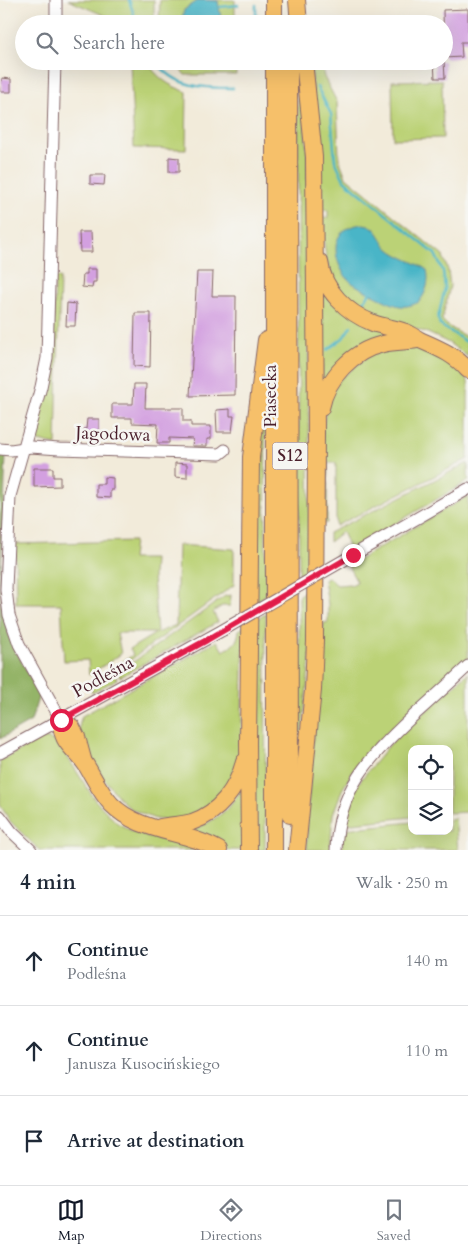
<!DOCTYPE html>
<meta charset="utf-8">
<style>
:root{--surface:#fff;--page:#f6f6f7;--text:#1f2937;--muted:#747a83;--line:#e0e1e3;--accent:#111827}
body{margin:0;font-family:Cardo,serif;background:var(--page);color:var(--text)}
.controls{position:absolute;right:15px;bottom:15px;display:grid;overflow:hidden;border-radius:10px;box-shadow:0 5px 20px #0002}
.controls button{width:45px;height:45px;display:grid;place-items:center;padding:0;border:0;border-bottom:1px solid var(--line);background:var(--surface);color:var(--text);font:25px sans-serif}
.stop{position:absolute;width:15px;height:15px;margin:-11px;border:4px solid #e11d48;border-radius:50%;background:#fff}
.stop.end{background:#e11d48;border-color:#fff;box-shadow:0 1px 5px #0008}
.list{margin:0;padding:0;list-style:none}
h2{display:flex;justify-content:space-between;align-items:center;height:65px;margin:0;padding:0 20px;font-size:21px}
h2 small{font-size:16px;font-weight:400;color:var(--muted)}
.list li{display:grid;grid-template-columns:32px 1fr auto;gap:15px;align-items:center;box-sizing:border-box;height:90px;padding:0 20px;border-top:1px solid var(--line)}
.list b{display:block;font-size:19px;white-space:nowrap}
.list p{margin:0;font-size:16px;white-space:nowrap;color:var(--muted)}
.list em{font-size:16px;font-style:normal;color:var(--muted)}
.icon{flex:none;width:28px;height:28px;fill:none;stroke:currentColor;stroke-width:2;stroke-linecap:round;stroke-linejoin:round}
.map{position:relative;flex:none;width:468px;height:850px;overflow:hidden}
.search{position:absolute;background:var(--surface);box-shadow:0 5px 20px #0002;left:15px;right:15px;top:15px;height:55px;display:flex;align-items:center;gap:12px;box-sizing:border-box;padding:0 18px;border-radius:28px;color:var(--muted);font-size:19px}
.sheet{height:335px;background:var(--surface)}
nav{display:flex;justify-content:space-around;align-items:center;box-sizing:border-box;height:70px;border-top:1px solid var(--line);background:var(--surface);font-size:14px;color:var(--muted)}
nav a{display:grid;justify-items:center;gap:2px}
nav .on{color:var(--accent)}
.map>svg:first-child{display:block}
.green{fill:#bbd276;stroke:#827850}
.forest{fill:#94b467;stroke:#6f6a49}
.water{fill:#4ab5c7;stroke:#4a6a79}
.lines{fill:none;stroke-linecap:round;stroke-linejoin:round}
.stream{stroke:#4ab5c7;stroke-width:2.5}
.building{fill:#d3a0e0}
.minor-casing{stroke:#856668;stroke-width:13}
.highway-casing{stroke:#856668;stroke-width:18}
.minor{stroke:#fff;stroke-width:11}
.highway{stroke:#f6c06b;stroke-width:16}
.minor-bridge-casing{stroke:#856668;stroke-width:13;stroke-linecap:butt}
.minor-bridge{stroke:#fff;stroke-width:11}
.route{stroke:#e11d48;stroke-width:6}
.labels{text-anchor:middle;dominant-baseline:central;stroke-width:5;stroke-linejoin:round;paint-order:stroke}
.shield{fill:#f6f6f2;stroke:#7e6067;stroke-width:1}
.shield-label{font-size:16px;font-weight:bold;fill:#4a1f2b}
.street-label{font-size:18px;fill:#4a1f2b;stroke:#f6f6f2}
</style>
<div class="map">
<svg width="468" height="850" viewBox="0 0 468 850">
<rect width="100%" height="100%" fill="#f6f6f2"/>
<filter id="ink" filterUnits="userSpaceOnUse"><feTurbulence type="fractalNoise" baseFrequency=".02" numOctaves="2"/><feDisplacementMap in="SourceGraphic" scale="10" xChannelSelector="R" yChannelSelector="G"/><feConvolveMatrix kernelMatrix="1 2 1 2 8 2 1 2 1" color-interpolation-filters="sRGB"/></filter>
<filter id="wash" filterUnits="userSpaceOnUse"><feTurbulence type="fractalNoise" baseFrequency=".0096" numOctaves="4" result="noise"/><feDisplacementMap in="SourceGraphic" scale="20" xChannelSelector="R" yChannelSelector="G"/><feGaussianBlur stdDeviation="1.12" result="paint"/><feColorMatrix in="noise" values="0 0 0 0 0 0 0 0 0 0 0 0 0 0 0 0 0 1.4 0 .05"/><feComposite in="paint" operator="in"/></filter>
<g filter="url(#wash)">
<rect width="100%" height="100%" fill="#f2ebda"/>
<g class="green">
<path d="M68,0h86v24h-29z"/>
<path d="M160,0h75v24h-76z"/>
<path d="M130,61h16c12,17 21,24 41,31l-1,57 -52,-1z"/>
<path d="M174,61h61l1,14h-51z"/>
<path d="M311,61h10l3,16 13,25 2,57 7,18 97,79 5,14 2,16 -8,34 6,6 20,12v19l-19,-14 -21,-10 -58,-18 -29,-22 -9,-15 -6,-20 -5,-40h7v-8h-7z"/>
<path d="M442,80l1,58 -50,1 -1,-58z"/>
<path d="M298,94h4l5,57 3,418 -11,7z"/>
<path d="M60,277l-4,168 -22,-5 18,-73 3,-89z"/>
<path d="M320,286l76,50 -74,48z"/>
<path d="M413,347c23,5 40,16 55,34v78l-132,67v-63h-8l-1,60 -7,1 2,-92 6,-33 12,-20 32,-26z"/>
<path d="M265,399l1,196 -11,7 1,-136z"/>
<path d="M468,463v18l-118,69 -8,-18 -13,10v-9z"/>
<path d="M468,496v163l-95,86 -17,21 -14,24 -9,24 -3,36h-23v-31l12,-161 5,-35 4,-1v-18l-4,-24 4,-3 9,8 13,-1 1,1 6,-3 -9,-16z"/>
<path d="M134,541l-2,18h22l-1,17 4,57 19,-8 2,-80 56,4v36l-120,87 3,7 -25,14 -1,-7 1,-4 41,-27 -3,-6 26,-16h-39l4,21 -32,21 -1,-15 -24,1 -3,-57h-45l-1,-60z"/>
<path d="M310,588v72l-10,92 -1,-157z"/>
<path d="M231,595l-1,11h-8l-9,6 5,10 -98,55 -2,-4 107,-77z"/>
<path d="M266,614l-1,236h-11l1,-230z"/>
<path d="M244,627l-3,128 -20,42 -27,18 -27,5 -12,-1 -24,-10 -10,-9 -20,-25 -17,-32 -5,-13 1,-8 2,-6 135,-75 6,10c10,-5 15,-9 16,-21z"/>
<path d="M468,673v139l-19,1v-64h-37v68l-69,7 11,-33 9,-14 29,-35z"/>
<path d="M45,738l7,2 9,7 34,53 22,23 15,8 21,7 22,4 26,8h-162l-29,-29 -10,-16v-44l41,-22z"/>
<path d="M243,786v64h-15l-6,-6 -35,-12c26,-10 43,-20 56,-46z"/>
<path d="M455,818l3,32h-116l1,-21 69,-7v9h37v-12z"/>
</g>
<g class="forest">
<path d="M0,453l6,1 -6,144z"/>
<path d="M0,598l10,41 29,56 -8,26 -31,18z"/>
</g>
<g class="water">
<path d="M199,0l19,1 4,23h-41l3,-14z"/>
<path d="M363,224c15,1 16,14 25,24 11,10 27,13 39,22 3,12 -1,23 -8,32 -6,3 -12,5 -19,4 -9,-1 -41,-18 -49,-24 -13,-11 -23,-40 -6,-52 5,-4 12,-5 18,-6z"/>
</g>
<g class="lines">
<g class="stream">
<path d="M129,0l8,24"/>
<path d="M256,5v19"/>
<path d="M220,7l18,-2"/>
<path d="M156,61c19,27 47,27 77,27"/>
<path d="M317,87l14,27 4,46 9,20 91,74 8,17 2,17 -7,30 2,7 28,18"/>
<path d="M363,304l7,-12"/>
<path d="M327,350l16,-12 8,-12"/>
</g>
</g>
<g id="blocks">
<g class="building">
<path d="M468,9v33h-7l1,15 -18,1 -1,-48z"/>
<path d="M434,61h10l1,17h-10z"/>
<path d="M2,78l9,1v13h-10z"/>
<path d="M169,157l10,1v14h-10z"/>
<path d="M90,175h15l-1,10 -14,-1z"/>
<path d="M79,232h12l1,20h-12z"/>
<path d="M87,269h9v13h-3l-1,6 -10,-1 1,-13h4z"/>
<path d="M197,272h16l-1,24h24l-1,99 -45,1z"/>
<path d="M67,303l9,1 -1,22h-9z"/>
<path d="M135,313h16l-1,54 -16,-1z"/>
<path d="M134,384h12l-1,24h38v13h8v5h20v13h-4v7h-15l1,-7 -24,-1v5h-12l1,-19 -26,-1v-5h-20v-14h21z"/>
<path d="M230,409v7h4l-2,16h-15l-1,-22z"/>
<path d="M87,419h12v19h-16l1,-9h2z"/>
<path d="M175,463l12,1v14l-12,-1z"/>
<path d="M34,468h19v9h7v9l-26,1z"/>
<path d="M104,477l9,1v12h-3v8l-14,-1v-13h8z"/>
</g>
</g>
</g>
<g filter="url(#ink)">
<use href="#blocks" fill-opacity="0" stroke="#856668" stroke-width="1"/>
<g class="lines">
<defs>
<g id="minor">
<path d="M56,24v-24"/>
<path d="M55,61l-8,297 -6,29 -31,109 -4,93 3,26 10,29 42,76"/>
<path d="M0,449l11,1 20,-3 28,2 161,5 5,-4"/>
<path d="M353,555l115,-66"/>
<path d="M0,753l223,-123"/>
<path d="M0,816l12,16 19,18"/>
<path d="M336,850c2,-60 33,-93 75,-132 19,-17 38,-34 57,-52"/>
</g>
<g id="highway">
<path d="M297,0l2,24"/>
<path d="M274,24v-24"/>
<path d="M274,61v789"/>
<path d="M289,61l1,754"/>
<path d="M320,262c3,28 27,51 53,61 11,4 22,5 33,9 5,2 9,5 14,8 18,8 34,14 48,30"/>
<path d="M321,408c6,-30 31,-57 62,-64 12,-3 24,-2 35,-4"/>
<path d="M61,720c0,25 13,27 25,45 8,13 14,27 25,39 28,29 74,26 108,46"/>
<path d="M61,720l11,7 5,10 6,22"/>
<path d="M160,827c11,-2 22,-2 32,-5 27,-9 45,-33 52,-60"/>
<path d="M249,850l-1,-107 3,-286 15,-117"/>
<path d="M297,850l16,-160 2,-49 1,-209 -2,-275 -10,-96"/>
</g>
</defs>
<use href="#minor" class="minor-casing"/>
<use href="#highway" class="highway-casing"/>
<use href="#minor" class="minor"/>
<use href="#highway" class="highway"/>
<defs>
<path id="minor-bridge" d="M223,630l130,-75"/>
</defs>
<use href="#minor-bridge" class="minor-bridge-casing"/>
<use href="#minor-bridge" class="minor-bridge"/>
</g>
</g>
<g class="lines" filter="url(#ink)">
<path class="route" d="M61,720l146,-80 146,-85"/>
</g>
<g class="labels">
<rect class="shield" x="272.5" y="442.5" width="35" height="27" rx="4"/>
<g class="shield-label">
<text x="290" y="456">S12</text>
</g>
<g class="street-label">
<text transform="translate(270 396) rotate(-90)">Piasecka</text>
<text transform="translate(113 434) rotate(2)">Jagodowa</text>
<text transform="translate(103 677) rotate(-29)">Podleśna</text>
</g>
</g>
</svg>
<div class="controls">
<button><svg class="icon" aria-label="locate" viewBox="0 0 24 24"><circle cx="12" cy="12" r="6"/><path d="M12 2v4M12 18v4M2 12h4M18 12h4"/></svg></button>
<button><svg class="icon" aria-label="layers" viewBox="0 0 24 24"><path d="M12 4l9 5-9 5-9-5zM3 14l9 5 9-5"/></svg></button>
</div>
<div class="stop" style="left:61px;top:720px"></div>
<div class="stop end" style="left:353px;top:555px"></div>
<div class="search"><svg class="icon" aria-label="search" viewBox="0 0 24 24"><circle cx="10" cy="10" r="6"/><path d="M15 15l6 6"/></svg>Search here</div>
</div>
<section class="sheet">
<h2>4 min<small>Walk · 250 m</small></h2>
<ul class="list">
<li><svg class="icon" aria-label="ahead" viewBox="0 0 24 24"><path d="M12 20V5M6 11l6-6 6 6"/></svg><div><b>Continue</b><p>Podleśna</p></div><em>140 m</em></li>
<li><svg class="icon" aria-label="ahead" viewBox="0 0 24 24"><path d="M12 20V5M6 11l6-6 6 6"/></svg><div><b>Continue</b><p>Janusza Kusocińskiego</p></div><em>110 m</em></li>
<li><svg class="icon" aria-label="arrive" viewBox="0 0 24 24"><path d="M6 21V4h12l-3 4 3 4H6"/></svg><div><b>Arrive at destination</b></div></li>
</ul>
</section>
<nav>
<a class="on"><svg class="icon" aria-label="map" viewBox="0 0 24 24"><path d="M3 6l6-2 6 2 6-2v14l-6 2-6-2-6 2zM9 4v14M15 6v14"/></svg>Map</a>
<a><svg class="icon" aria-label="directions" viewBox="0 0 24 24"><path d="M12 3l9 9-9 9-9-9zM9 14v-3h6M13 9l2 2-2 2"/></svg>Directions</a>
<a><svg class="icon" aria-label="saved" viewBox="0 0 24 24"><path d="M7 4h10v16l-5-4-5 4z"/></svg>Saved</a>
</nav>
